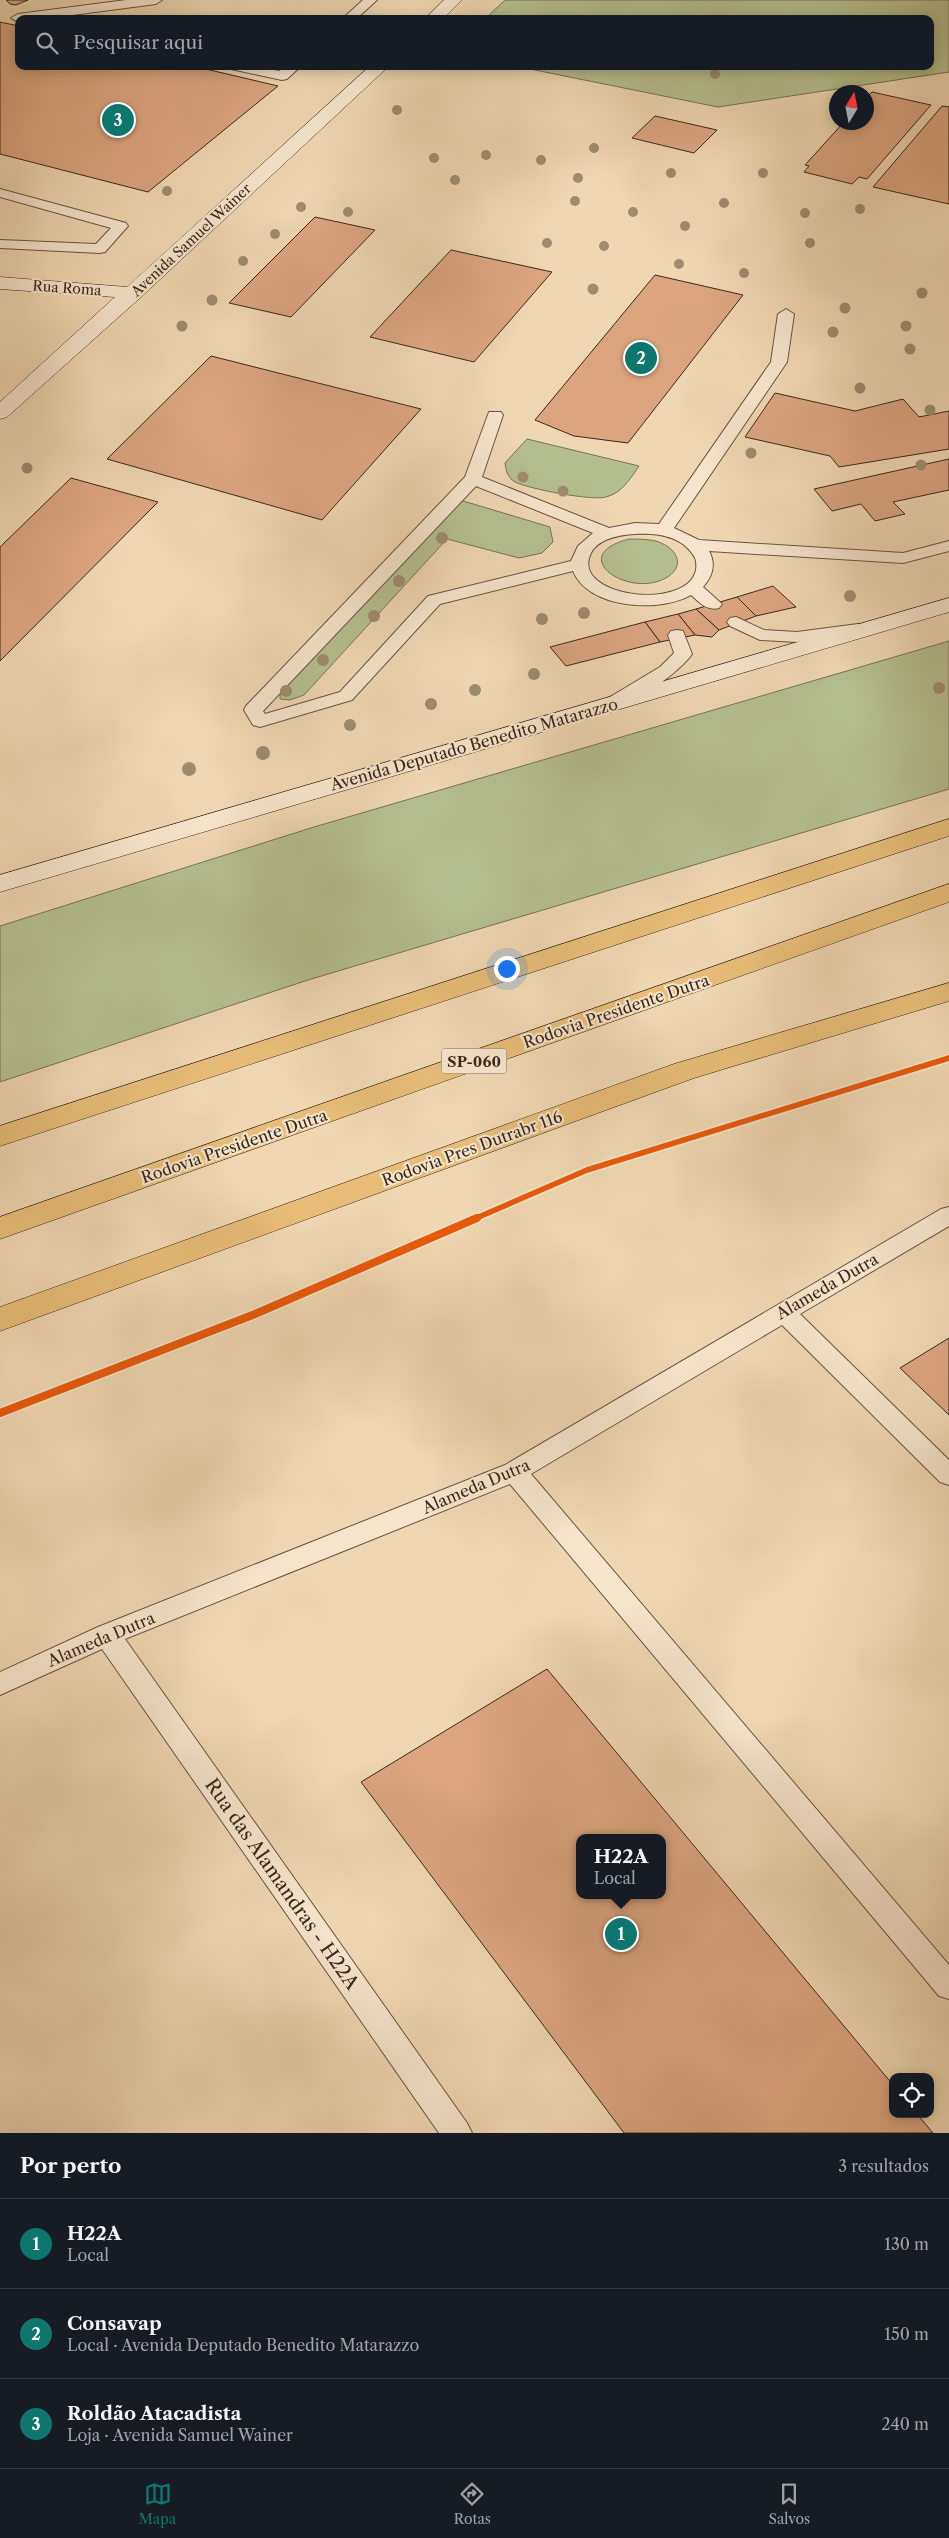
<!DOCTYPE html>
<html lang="pt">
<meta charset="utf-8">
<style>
:root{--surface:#171b24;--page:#242831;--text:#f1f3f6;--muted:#9ea1a6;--line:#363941;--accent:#0f766e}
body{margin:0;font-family:"Libre Caslon Text",serif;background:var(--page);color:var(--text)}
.controls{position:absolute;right:15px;bottom:15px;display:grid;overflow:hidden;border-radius:10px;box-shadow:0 2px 12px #0003}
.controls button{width:45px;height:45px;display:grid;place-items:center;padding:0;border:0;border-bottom:1px solid var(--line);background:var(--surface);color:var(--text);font:25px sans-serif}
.compass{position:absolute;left:829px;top:85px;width:45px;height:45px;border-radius:50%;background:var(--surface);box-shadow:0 2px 12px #0003;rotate:10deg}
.you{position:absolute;left:506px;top:968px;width:18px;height:18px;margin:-12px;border:4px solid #fff;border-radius:50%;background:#1a73e8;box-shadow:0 0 0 8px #1a73e833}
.badge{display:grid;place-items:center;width:32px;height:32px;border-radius:50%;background:var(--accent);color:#fff;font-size:16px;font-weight:700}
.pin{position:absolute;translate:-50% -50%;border:2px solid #fff;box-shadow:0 1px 5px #0006}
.popup{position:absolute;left:576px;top:1834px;width:90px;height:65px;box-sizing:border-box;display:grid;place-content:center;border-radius:10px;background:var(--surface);filter:drop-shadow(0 1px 4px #0005);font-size:16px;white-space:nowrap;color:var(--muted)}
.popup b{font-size:19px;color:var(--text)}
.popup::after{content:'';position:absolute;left:50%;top:100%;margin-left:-10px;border:10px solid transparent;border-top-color:var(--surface)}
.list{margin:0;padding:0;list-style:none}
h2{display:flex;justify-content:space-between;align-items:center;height:65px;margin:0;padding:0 20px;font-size:21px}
h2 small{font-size:16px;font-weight:400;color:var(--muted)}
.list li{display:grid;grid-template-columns:32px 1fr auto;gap:15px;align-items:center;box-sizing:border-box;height:90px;padding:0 20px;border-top:1px solid var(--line)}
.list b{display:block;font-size:19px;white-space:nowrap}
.list p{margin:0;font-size:16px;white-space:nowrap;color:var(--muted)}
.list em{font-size:16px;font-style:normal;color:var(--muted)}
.icon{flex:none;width:28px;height:28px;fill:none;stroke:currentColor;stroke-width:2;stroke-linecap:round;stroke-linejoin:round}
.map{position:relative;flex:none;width:949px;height:2133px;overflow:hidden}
.search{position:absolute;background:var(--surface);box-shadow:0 2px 12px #0003;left:15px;right:15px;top:15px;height:55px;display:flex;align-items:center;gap:12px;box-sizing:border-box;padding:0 18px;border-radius:10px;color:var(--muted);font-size:19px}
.sheet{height:335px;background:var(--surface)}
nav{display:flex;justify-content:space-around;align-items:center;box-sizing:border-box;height:70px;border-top:1px solid var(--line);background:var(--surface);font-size:14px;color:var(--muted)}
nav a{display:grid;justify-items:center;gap:2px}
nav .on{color:var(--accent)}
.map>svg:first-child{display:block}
.green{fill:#b5bf8e;stroke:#787455}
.building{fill:#dca580;stroke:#3b281c;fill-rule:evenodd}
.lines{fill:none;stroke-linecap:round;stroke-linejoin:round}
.service-casing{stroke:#685441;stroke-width:2}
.secondary-casing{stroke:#3b281c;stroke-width:1}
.primary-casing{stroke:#3b281c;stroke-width:1}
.motorway-casing{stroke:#3b281c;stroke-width:1}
.service{fill:#f5e5cc;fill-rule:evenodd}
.secondary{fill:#f5e5cc;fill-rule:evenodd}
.primary{fill:#e8bc78;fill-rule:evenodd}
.motorway{fill:#e8bc78;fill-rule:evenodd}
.cycleway-far1-casing{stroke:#f5e5cc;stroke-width:9}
.cycleway-casing{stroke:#f5e5cc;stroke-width:11}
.cycleway-far1{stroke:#e8590c;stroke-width:5.5}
.cycleway{stroke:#e8590c;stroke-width:8}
.tree{fill:#9d8c6e}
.labels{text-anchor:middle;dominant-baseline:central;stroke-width:4;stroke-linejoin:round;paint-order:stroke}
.far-street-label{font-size:14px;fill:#3b281c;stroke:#f5e5cc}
.shield{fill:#f5e5cc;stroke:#736151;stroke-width:1}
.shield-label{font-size:15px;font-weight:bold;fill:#3b281c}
.street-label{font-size:16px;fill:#3b281c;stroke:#f5e5cc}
.near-street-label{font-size:19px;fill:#3b281c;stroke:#f5e5cc}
</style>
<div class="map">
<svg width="949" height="2133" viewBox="0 0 949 2133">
<rect width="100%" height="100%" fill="#efd7b1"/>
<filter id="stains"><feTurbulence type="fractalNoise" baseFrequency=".004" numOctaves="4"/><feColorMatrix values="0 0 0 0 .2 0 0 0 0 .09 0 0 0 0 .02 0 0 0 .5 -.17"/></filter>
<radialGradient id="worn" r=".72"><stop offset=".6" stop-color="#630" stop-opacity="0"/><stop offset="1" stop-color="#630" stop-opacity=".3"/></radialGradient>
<g class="green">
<path d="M505,0h444v72l-231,35 -203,-41h415v-47h-445z"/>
<path d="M527,439l112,27c-9,13 -17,27 -33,31 -14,4 -77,-8 -91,-15 -7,-4 -9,-11 -10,-19z"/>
<path d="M460,500l90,27 3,15 -11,11 -23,5 -72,-19 -143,156 -14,5 -10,-1v-9z"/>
<path d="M629,539c9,0 18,0 27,2 25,8 31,30 3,40 -37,13 -91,-26 -30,-42z"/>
<path d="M949,641v148l-641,191 -308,102v-156l314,-99z"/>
</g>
<g class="building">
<path d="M6,0h22l-12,5 -6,-1z"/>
<path d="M0,22l19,4v40h174l85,20 -130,106 -148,-38z"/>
<path d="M872,92l59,13 -64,74 -8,-2 -7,7 -48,-12 5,-6 -4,-1 39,-43h22v-24z"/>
<path d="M942,106l7,1v97l-76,-17z"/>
<path d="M655,116l62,14 -23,23 -62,-15z"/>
<path d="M315,217l60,13 -84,87 -62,-14z"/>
<path d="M451,250l101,22 -78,90 -104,-25z"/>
<path d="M655,275l88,20 -115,148 -54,-7 -39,-16z"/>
<path d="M211,356l210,53 -99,111 -215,-61z"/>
<path d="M775,393l80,18 48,-12 16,18 30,-6v38l-110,18 -9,-11 -85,-19z"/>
<path d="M949,459v31l-56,12 12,12 -30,7 -14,-17 -29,7 -18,-22z"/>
<path d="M71,478l87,24 -158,159v-114z"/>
<path d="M773,586l23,21 -40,9 -19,-19z"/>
<path d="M737,597l19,19 -37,14 -23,-21z"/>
<path d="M696,609l23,21 -7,7 -17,-2 -17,-21z"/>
<path d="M678,614l17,21 -35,7 -15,-20z"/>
<path d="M645,622l15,20 -94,24 -16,-19z"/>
<path d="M949,1338v77l-49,-47z"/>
<path d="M547,1669l346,416v29h24l16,19h-309l-263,-351zM580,1838h82v57h-82z"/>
</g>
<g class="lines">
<defs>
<g id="service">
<path d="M126,0h36l-6,4 -114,15h-23v3l-8,-4 7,-4z"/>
<path d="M363,0h14l-21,19h-14z"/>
<path d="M229,66h27l23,5 7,-5h15l-14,13 -5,1 -51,-11z"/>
<path d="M0,189l126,34 2,3 -23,26 -5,1 -100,-5v-8l96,4 15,-16 -111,-31z"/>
<path d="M786,309l8,5 -7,48 -113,166 25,12 204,13 46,-12v10l-46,12 -194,-12c7,13 4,25 -6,36l19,17 -3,4c-12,3 -19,-5 -28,-13 -31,18 -103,14 -118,-24l-133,33 -88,96 -92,27 -7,-2 -9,-15 2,-4 219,-229 24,-65h12l2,3 -21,62 127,51 26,-5 24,1 112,-162 7,-48zM476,486l117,47 -15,13 -7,15 -143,35 -88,96 -75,22 -2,-3zM635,534c20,-1 43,1 56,18 5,5 6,11 5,18 -9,42 -127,27 -105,-17 8,-15 29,-18 44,-19z"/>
<path d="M736,617l28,13 33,2 61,-8 6,1 3,4 -3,4 -6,1 -61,8 -37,-2 -30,-14 -3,-4 3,-4z"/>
<path d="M677,630l6,1 9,23c-11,17 -67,59 -87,54l-2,-4 2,-4 55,-33 14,-14 -6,-18 3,-4z"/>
<path d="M949,1207v19l-149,88 149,146v25l-9,-3 -158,-157 -251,149 418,491v34l-10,-3 -429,-512 -385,155 342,484 5,10h-33l-337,-484 -102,46v-23l98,-45 407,-162 436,-256z"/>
</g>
<g id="secondary">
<path d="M444,0h18l-19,19h-18z"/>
<path d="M370,66h19l-248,231 -134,120 -7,2v-17l115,-105 -115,-8v-12l127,10z"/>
<path d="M949,598v14l-949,280v-17z"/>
</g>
<path id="primary" d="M949,983v18l-255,77 -694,253v-24l674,-243z"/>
<g id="motorway">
<path d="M949,819v17l-949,310v-20z"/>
<path d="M949,884v18l-949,337v-22z"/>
</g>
</defs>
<use href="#service" class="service-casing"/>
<use href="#secondary" class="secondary-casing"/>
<use href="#primary" class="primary-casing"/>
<use href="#motorway" class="motorway-casing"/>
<use href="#service" class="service"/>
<use href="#secondary" class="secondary"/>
<use href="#primary" class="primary"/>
<use href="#motorway" class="motorway"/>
<defs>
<path id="cycleway-far1" d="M474,1219l113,-49 362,-112"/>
<path id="cycleway" d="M0,1413l255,-99 222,-96"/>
</defs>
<use href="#cycleway-far1" class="cycleway-far1-casing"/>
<use href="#cycleway" class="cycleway-casing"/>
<use href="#cycleway-far1" class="cycleway-far1"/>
<use href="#cycleway" class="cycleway"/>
</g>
<g class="tree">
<circle cx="715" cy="74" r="5"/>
<circle cx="397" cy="110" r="5"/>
<circle cx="594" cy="148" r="5"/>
<circle cx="486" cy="155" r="5"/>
<circle cx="434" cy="158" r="5"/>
<circle cx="541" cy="160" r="5"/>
<circle cx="671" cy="173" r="5"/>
<circle cx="763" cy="173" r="5"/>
<circle cx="578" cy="178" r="5"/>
<circle cx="455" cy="180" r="5"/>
<circle cx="167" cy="191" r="5"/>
<circle cx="575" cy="201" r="5"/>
<circle cx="724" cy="203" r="5"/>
<circle cx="301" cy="207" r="5"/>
<circle cx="860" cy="209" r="5"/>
<circle cx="348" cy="212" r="5"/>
<circle cx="633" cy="212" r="5"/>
<circle cx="805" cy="213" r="5"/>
<circle cx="685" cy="226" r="5"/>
<circle cx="275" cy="234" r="5"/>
<circle cx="547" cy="243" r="5"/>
<circle cx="810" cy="243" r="5"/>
<circle cx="604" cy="246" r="5"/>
<circle cx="243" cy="261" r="5"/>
<circle cx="679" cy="264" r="5"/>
<circle cx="744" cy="273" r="5"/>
<circle cx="593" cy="289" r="5.5"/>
<circle cx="922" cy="293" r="5.5"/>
<circle cx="212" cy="300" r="5.5"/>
<circle cx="845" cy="308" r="5.5"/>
<circle cx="182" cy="326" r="5.5"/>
<circle cx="906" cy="326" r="5.5"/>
<circle cx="833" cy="332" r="5.5"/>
<circle cx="910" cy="349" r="5.5"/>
<circle cx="860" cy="388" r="5.5"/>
<circle cx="930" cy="410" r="5.5"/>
<circle cx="751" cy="453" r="5.5"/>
<circle cx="921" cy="465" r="5.5"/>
<circle cx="27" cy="468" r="5.5"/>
<circle cx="523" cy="477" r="5.5"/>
<circle cx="563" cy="491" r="5.5"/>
<circle cx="442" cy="538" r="6"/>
<circle cx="399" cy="581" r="6"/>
<circle cx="850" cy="596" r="6"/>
<circle cx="584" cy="613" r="6"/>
<circle cx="374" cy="616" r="6"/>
<circle cx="542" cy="619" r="6"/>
<circle cx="323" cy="660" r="6"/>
<circle cx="534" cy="674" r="6"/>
<circle cx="939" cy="688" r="6"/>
<circle cx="475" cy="690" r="6"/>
<circle cx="286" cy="691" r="6"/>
<circle cx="431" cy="704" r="6"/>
<circle cx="350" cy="725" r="6"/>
<circle cx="263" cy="753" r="7"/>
<circle cx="189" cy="769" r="7"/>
</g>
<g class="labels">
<g class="far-street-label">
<text transform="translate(191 240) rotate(-43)">Avenida Samuel Wainer</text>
<text transform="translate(67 288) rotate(4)">Rua Roma</text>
</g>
<rect class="shield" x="441.5" y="1048.5" width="65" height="25" rx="4"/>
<g class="shield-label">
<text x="474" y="1061">SP-060</text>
</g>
<g class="street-label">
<text transform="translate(474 744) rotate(-16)">Avenida Deputado Benedito Matarazzo</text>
<text transform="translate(616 1011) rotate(-19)">Rodovia Presidente Dutra</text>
<text transform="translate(234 1146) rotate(-19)">Rodovia Presidente Dutra</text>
<text transform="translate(472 1148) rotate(-20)">Rodovia Pres Dutrabr 116</text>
<text transform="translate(827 1286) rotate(-30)">Alameda Dutra</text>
<text transform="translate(476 1486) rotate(-23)">Alameda Dutra</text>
<text transform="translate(101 1639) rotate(-23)">Alameda Dutra</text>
</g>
<g class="near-street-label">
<text transform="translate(282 1884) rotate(55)">Rua das Alamandras - H22A</text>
</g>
</g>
<rect width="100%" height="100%" filter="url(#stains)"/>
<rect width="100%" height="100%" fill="url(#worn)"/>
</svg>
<div class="controls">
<button><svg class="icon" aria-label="locate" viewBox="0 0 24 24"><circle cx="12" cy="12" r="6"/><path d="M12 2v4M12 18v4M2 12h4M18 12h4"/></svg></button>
</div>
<svg class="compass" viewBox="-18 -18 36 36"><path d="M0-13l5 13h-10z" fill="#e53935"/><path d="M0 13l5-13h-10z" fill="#9ea1a6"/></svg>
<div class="you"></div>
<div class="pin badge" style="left:621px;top:1934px">1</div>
<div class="popup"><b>H22A</b>Local</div>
<div class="pin badge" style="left:641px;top:358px">2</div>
<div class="pin badge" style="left:118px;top:120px">3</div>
<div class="search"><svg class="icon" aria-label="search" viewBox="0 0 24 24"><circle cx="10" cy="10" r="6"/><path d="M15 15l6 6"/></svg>Pesquisar aqui</div>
</div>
<section class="sheet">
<h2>Por perto<small>3 resultados</small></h2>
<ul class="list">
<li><span class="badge">1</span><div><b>H22A</b><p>Local</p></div><em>130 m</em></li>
<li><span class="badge">2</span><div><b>Consavap</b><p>Local · Avenida Deputado Benedito Matarazzo</p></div><em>150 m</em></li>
<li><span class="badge">3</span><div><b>Roldão Atacadista</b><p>Loja · Avenida Samuel Wainer</p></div><em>240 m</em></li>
</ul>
</section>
<nav>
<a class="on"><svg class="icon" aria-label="map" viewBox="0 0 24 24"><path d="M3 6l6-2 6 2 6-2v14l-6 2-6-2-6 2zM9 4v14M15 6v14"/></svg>Mapa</a>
<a><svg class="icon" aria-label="directions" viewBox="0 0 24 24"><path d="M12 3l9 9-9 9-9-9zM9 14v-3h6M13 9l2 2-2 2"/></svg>Rotas</a>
<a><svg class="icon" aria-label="saved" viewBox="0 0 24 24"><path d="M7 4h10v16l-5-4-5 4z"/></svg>Salvos</a>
</nav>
